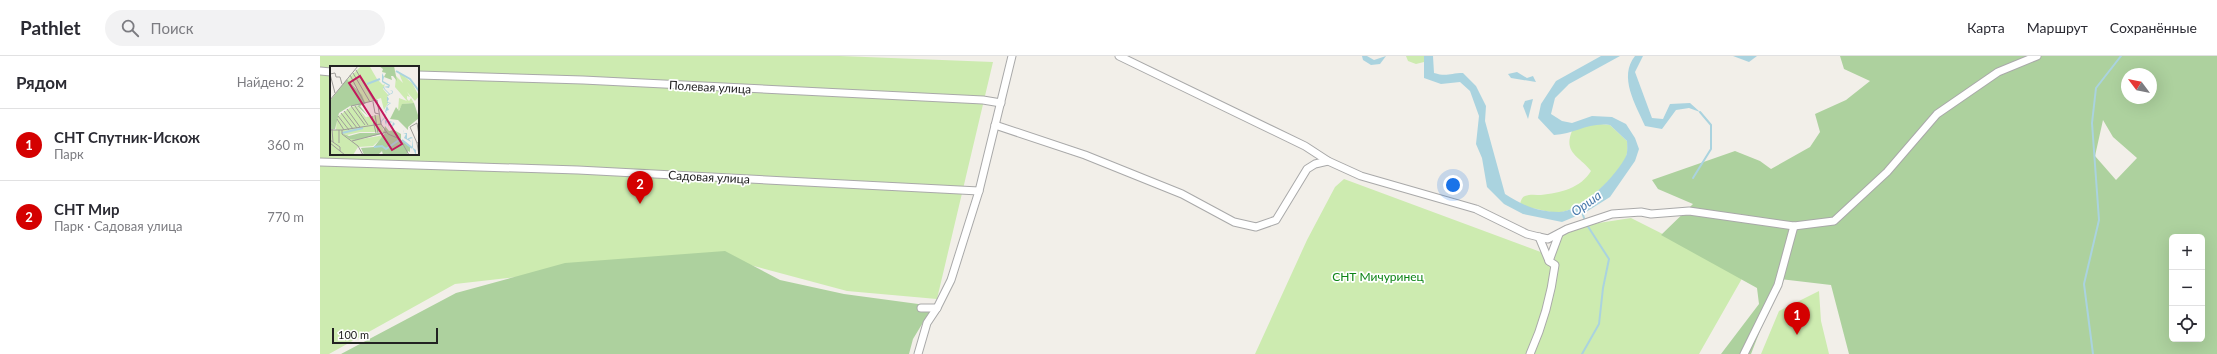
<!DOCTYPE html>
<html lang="ru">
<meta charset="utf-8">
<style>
:root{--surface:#fff;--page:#f2f2f3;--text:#2b2b33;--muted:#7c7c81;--line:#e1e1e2;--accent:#d40000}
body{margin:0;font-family:Lato,sans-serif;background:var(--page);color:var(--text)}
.controls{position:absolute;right:12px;bottom:12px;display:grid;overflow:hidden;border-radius:6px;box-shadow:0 4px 16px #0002}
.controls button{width:36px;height:36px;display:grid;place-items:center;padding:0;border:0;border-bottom:1px solid var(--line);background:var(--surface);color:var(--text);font:20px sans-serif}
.compass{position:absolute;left:1801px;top:12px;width:36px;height:36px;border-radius:50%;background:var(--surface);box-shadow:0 4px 16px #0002;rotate:302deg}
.scale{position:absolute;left:12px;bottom:10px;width:106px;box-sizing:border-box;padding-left:4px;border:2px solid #222;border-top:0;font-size:11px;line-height:14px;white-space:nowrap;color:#222;-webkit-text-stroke:3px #fff;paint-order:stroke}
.you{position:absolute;left:1133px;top:129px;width:14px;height:14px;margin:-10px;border:3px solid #fff;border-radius:50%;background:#1a73e8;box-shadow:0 0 0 6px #1a73e833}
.badge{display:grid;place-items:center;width:26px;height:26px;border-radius:50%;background:var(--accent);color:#fff;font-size:13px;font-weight:700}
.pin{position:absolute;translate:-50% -33px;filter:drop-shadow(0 1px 2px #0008)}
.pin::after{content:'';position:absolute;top:21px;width:14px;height:12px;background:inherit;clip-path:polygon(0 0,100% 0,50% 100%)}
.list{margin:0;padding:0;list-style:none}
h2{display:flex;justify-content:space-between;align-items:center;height:52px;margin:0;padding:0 16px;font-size:17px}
h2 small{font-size:13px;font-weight:400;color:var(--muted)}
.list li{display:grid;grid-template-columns:26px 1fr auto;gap:12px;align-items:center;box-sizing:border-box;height:72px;padding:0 16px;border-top:1px solid var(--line)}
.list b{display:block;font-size:15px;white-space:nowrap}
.list p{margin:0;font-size:13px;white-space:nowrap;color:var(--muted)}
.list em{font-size:13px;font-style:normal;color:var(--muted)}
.icon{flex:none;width:22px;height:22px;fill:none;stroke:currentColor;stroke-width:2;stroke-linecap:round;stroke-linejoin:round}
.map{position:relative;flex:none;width:1897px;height:298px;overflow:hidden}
header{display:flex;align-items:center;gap:24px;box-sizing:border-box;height:56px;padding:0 20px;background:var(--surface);border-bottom:1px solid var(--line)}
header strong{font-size:19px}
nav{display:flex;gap:22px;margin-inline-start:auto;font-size:14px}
.search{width:280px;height:36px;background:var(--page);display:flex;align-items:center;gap:10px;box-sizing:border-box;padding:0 14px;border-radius:22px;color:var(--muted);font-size:15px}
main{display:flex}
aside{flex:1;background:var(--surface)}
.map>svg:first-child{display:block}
.grass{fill:#cdebb0;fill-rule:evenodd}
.forest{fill:#add19e;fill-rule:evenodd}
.water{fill:#aad3df}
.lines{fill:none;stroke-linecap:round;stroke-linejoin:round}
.stream{stroke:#aad3df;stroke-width:2}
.minor-casing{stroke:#a9a9a9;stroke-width:9}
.minor{stroke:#fff;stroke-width:7}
.labels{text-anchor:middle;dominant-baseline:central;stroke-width:3.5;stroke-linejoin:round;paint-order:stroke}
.street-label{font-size:12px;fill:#222;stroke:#fff}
.park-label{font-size:12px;fill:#0c8416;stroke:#fff}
.water-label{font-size:13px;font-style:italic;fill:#4a7aab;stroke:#fff}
.inset-river{fill:none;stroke:#aad3df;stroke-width:2}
.inset-road{fill:none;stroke:#9f9d99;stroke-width:1}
.view{fill:#c2185b;fill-opacity:0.15;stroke:#c2185b;stroke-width:2}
.inset-edge{fill:none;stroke:#222;stroke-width:2}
</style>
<header>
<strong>Pathlet</strong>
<div class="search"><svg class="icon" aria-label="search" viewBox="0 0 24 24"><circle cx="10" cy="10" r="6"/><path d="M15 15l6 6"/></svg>Поиск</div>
<nav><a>Карта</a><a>Маршрут</a><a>Сохранённые</a></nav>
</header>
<main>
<aside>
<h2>Рядом<small>Найдено: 2</small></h2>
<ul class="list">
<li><span class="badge">1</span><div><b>СНТ Спутник-Искож</b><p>Парк</p></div><em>360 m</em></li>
<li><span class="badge">2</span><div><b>СНТ Мир</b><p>Парк · Садовая улица</p></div><em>770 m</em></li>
</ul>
</aside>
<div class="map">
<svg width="1897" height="298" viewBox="0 0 1897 298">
<rect width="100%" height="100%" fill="#f2efe9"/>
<g class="grass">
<path d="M0,0h520l153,6 -56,237 -90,-8 -134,-36 -258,29 -126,70h-9zM11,11h87v87h-87z"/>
<path d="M1086,0h18v6l-8,2 -8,-3z"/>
<path d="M1281,68l9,1 17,16c0,3 1,8 0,12 -3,20 -46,55 -65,59 -10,2 -26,-4 -37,-5l-5,-3c1,-4 2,-7 5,-8 5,-2 11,-1 16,-1 19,-2 40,-7 50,-24 -12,-15 -28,-18 -19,-40l14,-6z"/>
<path d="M1024,123l202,75 20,-26 65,-10 113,57 -45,79h-444l52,-114 28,-53z"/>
<path d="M1499,235l2,30 8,33h-68l18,-43z"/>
</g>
<g class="forest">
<path d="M1520,0h377v298h-368l-18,-69 -51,-6 -29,75h-30l38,-50 -2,-16 -96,-53 32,-31 -35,-15 -6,-9 83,-29 25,10 11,8 39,-22 10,-15 -5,-18 31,-14 24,-19 -26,-12zM1807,18h24v24h-24zM1783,64l10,17 24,21 -21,22 -21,-24zM1852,181h30v102h-30z"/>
<path d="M405,195l55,29 64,14 89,12 -20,33 -4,15h-568l115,-61 109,-30z"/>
</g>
<g class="water">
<path d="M1042,0h5l7,4 12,-4 -6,8 -9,1 -8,-5z"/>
<path d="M1104,0h9l1,17c13,4 16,0 29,0l13,13 10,20 -1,15 20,73c17,11 33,18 54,18 22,0 59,-38 67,-56 2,-5 1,-11 1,-15l-17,-16c-22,-3 -35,9 -56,10l-16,-17 3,-14 15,-23 45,-25h19l-51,28 -14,14 -4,16 11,7 10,2 20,-7 20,1 14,7 9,14 4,11 -4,12 -25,36 -24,15 -24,10 -39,-8 -19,-10 -17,-17 -5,-29 -6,-14 3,-28 -9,-25 -10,-9 -19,2 -17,-6z"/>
<path d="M1315,0h8l-8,16 17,46 11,1 7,-15 20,-1 10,9 -11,-4 -13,2 -14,19 -17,-3c-9,-21 -27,-49 -10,-70z"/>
<path d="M1413,0h24l-8,6z"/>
<path d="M1197,16l10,6 6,-2 3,6 -25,-4 -3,-4z"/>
<path d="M1213,43l-5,20 -5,-13 2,-5z"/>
</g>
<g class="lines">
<g class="stream">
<path d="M1373,122l18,-29v-24l-11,-13"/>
<path d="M1262,156l2,6"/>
<path d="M1262,298l17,-30 4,-36 6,-29 -22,-34"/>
<path d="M1773,298l-9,-70 15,-64 -7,-97 4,-35 25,-32"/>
</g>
<defs>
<g id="minor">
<path d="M799,0l186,90 23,15 33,15 115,33 51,25 12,3 9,2 19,-10 45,-15 29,-2 10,2 38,-3 105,15 40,-5 53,-49 50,-58 61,-42 39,-16"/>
<path d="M0,15l11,1"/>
<path d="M98,19l165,5 400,20 18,3"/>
<path d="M675,69l90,30 97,39 52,28 22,5 20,-7 31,-51 8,-5 13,-3"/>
<path d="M0,106l258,8 401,21"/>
<path d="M1219,181l10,24"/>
<path d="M601,252h16"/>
<path d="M598,298l9,-31 10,-15 14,-28 28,-89 33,-135"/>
<path d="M1210,298c13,-29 21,-58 25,-89l-6,-4 10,-27"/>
<path d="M1424,298l34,-69 16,-59"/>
</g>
</defs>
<use href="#minor" class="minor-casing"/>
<use href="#minor" class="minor"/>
</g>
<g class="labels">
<g class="street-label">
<text transform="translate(390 31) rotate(3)">Полевая улица</text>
<text transform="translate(389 121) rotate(3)">Садовая улица</text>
</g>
<g class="park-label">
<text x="1058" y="220">СНТ Мичуринец</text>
</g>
<g class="water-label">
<text transform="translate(1266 147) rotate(-35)">Орша</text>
</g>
</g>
<g transform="translate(10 10)">
<rect width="89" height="89" fill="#f2efe9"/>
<path d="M31,0l9,1 7,12 6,6 2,-1 -2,5 6,7h-2l1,7 -4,7 -3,-12 -16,5 -10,-17 -6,-4 -1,-3zM68,5l14,12 7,13 -4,5 -8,-9 3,5 -3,-1v3l2,2 2,-3 3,5 -11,1 -5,7 1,-13 8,3 -12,-14 1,-11 7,7zM27,40l11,14 -2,-3 13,-2 5,17h-24l-13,3 -4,-2 12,7 30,-5 -12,11 -15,1 -5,8h-23v-25h6l1,-13 14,-10z" fill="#cdebb0"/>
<path d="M49,0h15l3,15 -4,-5h-2l1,4 -8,-3 2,-4 -4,-1 1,-3zM17,13l15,16 3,8 -5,3 8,10 -11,-10 2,-1 -9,1 -11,7 -4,16 -5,1v-29zM84,37l5,15 -11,9v3l-10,-10 -8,-1 6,-12 3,4 3,-7zM55,60l4,5 5,-1 7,4v6l9,7v5l-2,-1 -1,4h-24l-1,-4 -4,4h-14l-3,-7 13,-1 11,-14 -29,7 -6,-1 -7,-5 6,2 11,-3h23z" fill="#add19e"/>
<path d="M42,0l10,7 2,4 -1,4 7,4 -1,3 -5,-1 1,2 5,5 3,-2 -3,-2 3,1v2l-6,3 2,3 -2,3 4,1 -4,3 2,4 -3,1 1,2 -2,3h2h-3l1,2 -3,3v3l4,1 -1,-3v-2l8,2 2,2 -3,3 12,3v1l-1,2h4v6l4,-2 2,1v10l3,2v5l-4,-8 1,-9 -4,1 2,3 -7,-4 2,-4 -3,-1 1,-3 -12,-3 1,-5 -4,1v4l-2,-6 -1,4 -4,-1 -1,-3 3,-3v-2l3,-3 -2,-1 2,-7 3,-2h-3v-7l2,-2 -5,-5 -1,-2 6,-1 -7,-4v-9z" fill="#aad3df"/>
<path class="inset-river" d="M66,5l14,8 9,12M37,18l13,-5M12,67l21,-5M72,74l10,8M44,81l8,-1 4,3 13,-9"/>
<path class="inset-road" d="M26,4l18,31M23,7l17,29M0,8l5,-1 1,4h4l2,7M0,8l5,19M20,9l15,29M0,34l28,-34M43,36l2,11 4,1M25,40l13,19M17,43l13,18M14,45l13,17M11,47l12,16M45,49l3,18M8,50l11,14M42,50l4,17M7,53l7,11M35,59l-14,-19 26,-6 4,24 7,10 12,5 9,16M2,63l1,13M0,64h12v4l16,12 5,9M9,64v13M12,64l39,-6M0,74l10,7v4M22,75l35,-9M89,76l-2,1 2,12M0,77l15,12M87,77l-7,-16 7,-4 2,12"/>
<path class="view" d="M30,10l42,68 -10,6 -43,-67z"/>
<rect width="89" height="89" class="inset-edge"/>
</g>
</svg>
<div class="controls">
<button>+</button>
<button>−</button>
<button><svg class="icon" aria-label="locate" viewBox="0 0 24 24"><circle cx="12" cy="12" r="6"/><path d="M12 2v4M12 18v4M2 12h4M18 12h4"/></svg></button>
</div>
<svg class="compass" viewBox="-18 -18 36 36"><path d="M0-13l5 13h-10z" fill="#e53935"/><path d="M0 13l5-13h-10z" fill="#7c7c81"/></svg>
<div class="scale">100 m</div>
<div class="you"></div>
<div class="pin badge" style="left:1477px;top:279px">1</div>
<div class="pin badge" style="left:320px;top:148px">2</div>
</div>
</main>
